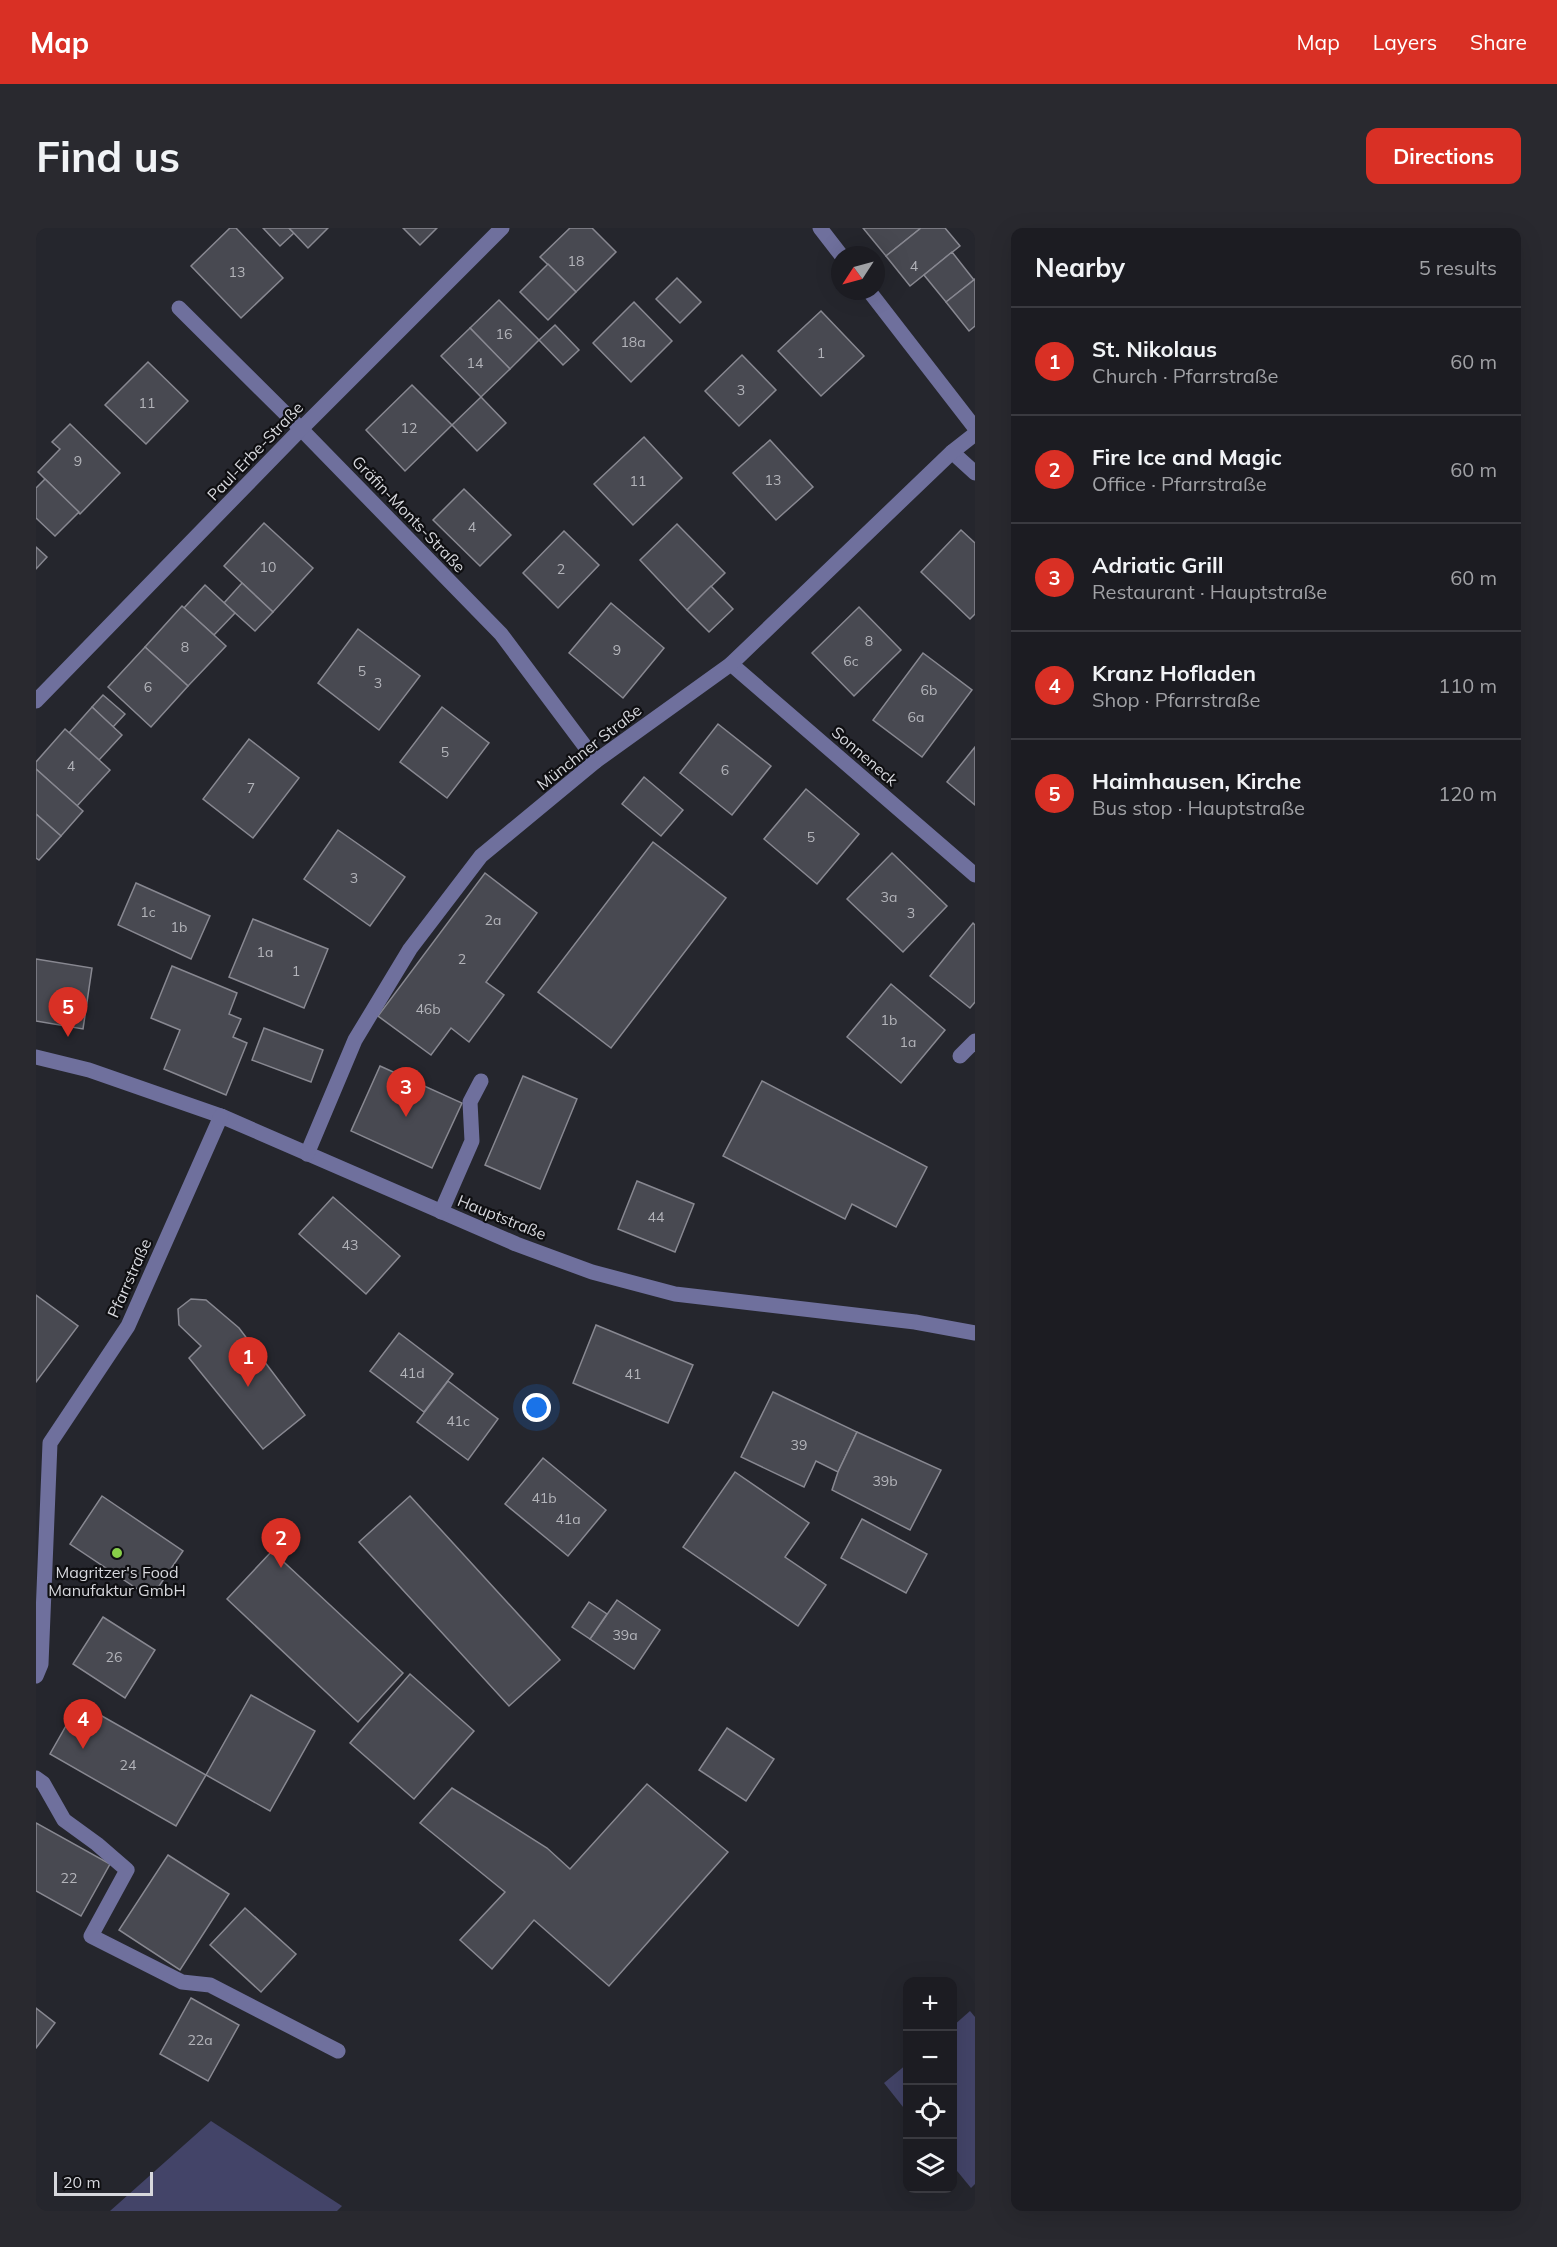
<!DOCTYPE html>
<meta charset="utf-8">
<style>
:root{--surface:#1c1c22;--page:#29292f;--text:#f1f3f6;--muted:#a0a1a5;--line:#3a3a40;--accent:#d93025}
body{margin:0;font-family:Mulish,sans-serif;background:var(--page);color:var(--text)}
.controls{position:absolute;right:18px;bottom:18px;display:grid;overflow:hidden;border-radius:12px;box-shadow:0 6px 24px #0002}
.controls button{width:54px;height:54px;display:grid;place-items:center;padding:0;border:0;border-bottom:2px solid var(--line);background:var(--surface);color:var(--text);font:30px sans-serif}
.compass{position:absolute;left:795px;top:18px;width:54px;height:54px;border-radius:50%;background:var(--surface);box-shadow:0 6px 24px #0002;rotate:234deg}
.scale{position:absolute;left:18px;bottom:15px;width:99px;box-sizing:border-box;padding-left:6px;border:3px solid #d7d8dd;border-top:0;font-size:16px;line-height:21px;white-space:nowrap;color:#d7d8dd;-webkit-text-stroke:4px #0f0f12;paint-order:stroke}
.you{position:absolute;left:501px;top:1180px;width:21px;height:21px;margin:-15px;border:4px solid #fff;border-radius:50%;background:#1a73e8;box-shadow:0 0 0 9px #1a73e833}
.badge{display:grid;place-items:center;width:39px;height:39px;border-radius:50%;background:var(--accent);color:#fff;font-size:20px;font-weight:700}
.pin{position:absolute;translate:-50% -50px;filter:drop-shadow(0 2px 3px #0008)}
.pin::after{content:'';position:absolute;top:32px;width:21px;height:18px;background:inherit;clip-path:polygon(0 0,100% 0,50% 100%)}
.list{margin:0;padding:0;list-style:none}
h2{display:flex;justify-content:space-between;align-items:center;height:78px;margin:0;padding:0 24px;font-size:26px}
h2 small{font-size:20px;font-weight:400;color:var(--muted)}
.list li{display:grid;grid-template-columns:39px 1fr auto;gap:18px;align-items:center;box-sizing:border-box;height:108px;padding:0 24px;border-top:2px solid var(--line)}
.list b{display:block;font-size:22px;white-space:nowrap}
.list p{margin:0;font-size:20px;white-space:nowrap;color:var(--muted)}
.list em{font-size:20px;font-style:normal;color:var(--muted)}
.icon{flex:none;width:33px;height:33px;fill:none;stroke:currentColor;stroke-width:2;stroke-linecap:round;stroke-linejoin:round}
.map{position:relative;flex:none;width:939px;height:1983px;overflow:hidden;border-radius:12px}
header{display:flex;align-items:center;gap:36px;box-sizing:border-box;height:84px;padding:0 30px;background:var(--accent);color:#fff}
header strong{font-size:28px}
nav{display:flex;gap:33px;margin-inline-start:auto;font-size:21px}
.intro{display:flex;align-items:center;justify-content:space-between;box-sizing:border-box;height:144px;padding:0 36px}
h1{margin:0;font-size:42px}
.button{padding:15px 27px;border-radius:12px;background:var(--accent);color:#fff;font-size:21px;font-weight:700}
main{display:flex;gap:36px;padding:0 36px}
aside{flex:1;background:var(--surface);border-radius:12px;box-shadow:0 6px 24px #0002}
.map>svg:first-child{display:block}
.green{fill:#434468}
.building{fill:#484951;stroke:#888891;stroke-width:1.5}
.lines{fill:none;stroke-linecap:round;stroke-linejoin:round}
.minor{stroke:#6f709d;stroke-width:15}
.poi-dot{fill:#88cf49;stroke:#0f0f12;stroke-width:2}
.labels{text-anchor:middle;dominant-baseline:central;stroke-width:4.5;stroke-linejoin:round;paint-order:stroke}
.number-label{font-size:14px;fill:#b3b4ba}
.street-label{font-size:16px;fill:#d7d8dd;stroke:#0f0f12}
.poi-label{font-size:16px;fill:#d7d8dd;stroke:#0f0f12}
</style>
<header>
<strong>Map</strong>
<nav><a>Map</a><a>Layers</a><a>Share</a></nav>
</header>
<div class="intro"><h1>Find us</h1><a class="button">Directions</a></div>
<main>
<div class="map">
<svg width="939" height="1983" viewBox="0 0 939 1983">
<rect width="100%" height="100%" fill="#25262d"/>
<g class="green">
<path d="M934,1783l5,6v167l-4,4 -18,-22v-140z"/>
<path d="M871,1836v48l-23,-29z"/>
<path d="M175,1893l131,85 -5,5h-227z"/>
</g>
<g class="building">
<path d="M194,0h6l47,50 -42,40 -50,-52z"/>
<path d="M227,0h26l5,5 -14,13z"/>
<path d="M253,0h39l-20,20z"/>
<path d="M367,0h34l-17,17z"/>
<path d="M534,0h22l24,24 -40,40 -36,-35z"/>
<path d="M827,0h58l-35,28z"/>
<path d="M885,0h24l15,18 -50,40 -24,-30z"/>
<path d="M916,24l22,28 -28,22 -22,-27z"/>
<path d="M512,36l28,28 -28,28 -28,-28z"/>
<path d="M641,50l24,24 -21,21 -24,-24z"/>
<path d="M939,51v47l-6,5 -23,-29z"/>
<path d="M463,72l40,40 -29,29 -40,-41z"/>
<path d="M598,74l38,39 -41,41 -38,-39z"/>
<path d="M785,83l43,45 -43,40 -43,-45z"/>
<path d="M519,97l24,25 -16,15 -24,-25z"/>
<path d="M434,100l40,41 -29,28 -40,-41z"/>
<path d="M706,127l34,35 -37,36 -34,-35z"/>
<path d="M112,134l40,39 -42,43 -41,-39z"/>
<path d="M376,157l40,40 -47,46 -39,-41z"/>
<path d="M445,169l25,26 -29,28 -25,-26z"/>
<path d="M34,196l50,49 -40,41 -42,-42 22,-23 -8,-7z"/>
<path d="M608,209l38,41 -49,47 -39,-41z"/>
<path d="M734,212l43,47 -37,33 -43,-47z"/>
<path d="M9,251l34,33 -24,24 -19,-18v-30z"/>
<path d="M428,261l47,46 -31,31 -47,-46z"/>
<path d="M228,295l49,45 -40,44 -49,-46z"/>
<path d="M641,296l48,49 -38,37 -47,-50z"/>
<path d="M925,302l14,13v71l-5,5 -49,-47z"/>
<path d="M528,303l35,34 -41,43 -35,-35z"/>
<path d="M0,319l11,10 -11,12z"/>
<path d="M206,355l31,29 -18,19 -31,-28z"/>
<path d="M169,357l30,28 -21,22 -30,-27z"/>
<path d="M675,358l22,23 -24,23 -22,-22z"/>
<path d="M575,375l53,45 -41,50 -54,-45z"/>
<path d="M146,378l44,40 -38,40 -43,-39z"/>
<path d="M823,379l42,43 -47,46 -42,-43z"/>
<path d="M322,401l62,47 -41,54 -61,-47z"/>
<path d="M109,419l43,39 -37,41 -43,-40z"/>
<path d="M887,425l49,37 -50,67 -49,-37z"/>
<path d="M67,467l22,19 -12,13 -21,-20z"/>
<path d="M56,479l30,28 -23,25 -30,-27z"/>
<path d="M406,479l47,36 -42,55 -47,-36z"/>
<path d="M682,496l53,42 -39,49 -52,-42z"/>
<path d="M29,501l45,41 -33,36 -41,-37v-7z"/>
<path d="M213,511l50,39 -46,60 -50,-39z"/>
<path d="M939,519v58l-28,-23z"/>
<path d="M0,541l47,42 -22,25 -25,-22z"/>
<path d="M608,549l39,33 -22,26 -39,-32z"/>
<path d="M770,561l53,45 -42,50 -53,-45z"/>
<path d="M0,586l25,22 -22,24 -3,-2z"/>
<path d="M302,602l67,47 -35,49 -66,-47z"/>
<path d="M617,614l73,56 -115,150 -73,-56z"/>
<path d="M856,625l55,53 -44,46 -56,-53z"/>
<path d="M449,645l52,40 -51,69 18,13 -35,47 -18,-14 -20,27 -53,-39z"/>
<path d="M100,655l74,33 -19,43 -73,-34z"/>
<path d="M217,691l75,30 -24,59 -75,-31z"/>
<path d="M937,695l2,2v77l-5,6 -40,-32z"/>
<path d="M0,731l56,9 -9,61 -47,-8z"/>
<path d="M136,738l65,27 -8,21 12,5 -8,18 14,6 -21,52 -62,-26 16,-39 -29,-12z"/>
<path d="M855,756l54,46 -44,53 -54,-46z"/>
<path d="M228,800l59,22 -12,32 -59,-22z"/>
<path d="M344,838l82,37 -30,65 -81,-37z"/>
<path d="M487,848l54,23 -37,90 -55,-24z"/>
<path d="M726,853l165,86 -31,60 -44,-23 -7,15 -122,-63z"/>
<path d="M601,953l57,23 -19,48 -57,-23z"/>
<path d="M297,969l67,59 -34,38 -67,-60z"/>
<path d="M0,1067l42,31 -42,56z"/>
<path d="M155,1071l15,1 33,28 66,87 -42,34 -74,-91 12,-12 -22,-21 -1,-16z"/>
<path d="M560,1097l97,40 -25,58 -95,-40z"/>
<path d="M363,1105l54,41 -29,38 -54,-41z"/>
<path d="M412,1153l50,38 -30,41 -51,-38z"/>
<path d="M737,1164l84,40 -19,40 -22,-11 -12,26 -63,-30z"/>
<path d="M821,1204l84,38 -31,60 -78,-40 6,-18z"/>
<path d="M507,1230l63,52 -38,46 -63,-52z"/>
<path d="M699,1244l74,51 -24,34 41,28 -28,41 -115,-79z"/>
<path d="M66,1268l81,55 -32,47 -81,-54z"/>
<path d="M374,1268l150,164 -51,46 -150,-164z"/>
<path d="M826,1291l65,35 -21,39 -65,-35z"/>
<path d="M236,1323l131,122 -45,49 -131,-123z"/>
<path d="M581,1372l43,30 -26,39 -44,-30z"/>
<path d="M553,1374l18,12 -17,25 -18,-12z"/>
<path d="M67,1389l52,33 -30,48 -52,-34z"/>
<path d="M374,1446l64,57 -60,68 -64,-56z"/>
<path d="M215,1467l64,36 -45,80 -64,-36z"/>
<path d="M43,1475l127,72 -30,51 -126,-72z"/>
<path d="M691,1500l47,31 -28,42 -47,-31z"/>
<path d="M611,1556l81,68 -119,134 -75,-66 -42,49 -32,-29 45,-48 -85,-69 32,-35 95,60 23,21z"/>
<path d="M0,1595l74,41 -29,52 -45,-25z"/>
<path d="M132,1627l61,39 -49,76 -61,-40z"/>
<path d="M209,1680l51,46 -35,38 -51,-47z"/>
<path d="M155,1770l48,27 -31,56 -48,-27z"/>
<path d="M0,1780l19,15 -19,25z"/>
</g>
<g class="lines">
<g class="minor">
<path d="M784,0l21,27"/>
<path d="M833,63l106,137"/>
<path d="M143,80l122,121 200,205 95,127"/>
<path d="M916,224l23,21"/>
<path d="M695,436l244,211"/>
<path d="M0,473l265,-272 201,-201"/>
<path d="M924,828l15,-15"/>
<path d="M0,829l53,13 132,46 295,128 76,28 83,22 240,28 60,11"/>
<path d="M271,926l48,-114 55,-91 71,-93 115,-95 135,-97 221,-212 23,-18"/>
<path d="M405,984l31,-71 -2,-39 11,-21"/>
<path d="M0,1448l5,-12 9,-221 78,-117 93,-210"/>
<path d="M0,1550l7,5 21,37 33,24 30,26 -36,66 91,46 28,3 128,66"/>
</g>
</g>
<circle class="poi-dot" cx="81" cy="1325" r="6"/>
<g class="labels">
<g class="number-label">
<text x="540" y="33">18</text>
<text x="878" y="38">4</text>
<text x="201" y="44">13</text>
<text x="468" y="106">16</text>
<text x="597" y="114">18a</text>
<text x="785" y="125">1</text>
<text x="439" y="135">14</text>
<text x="705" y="162">3</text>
<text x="111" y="175">11</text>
<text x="373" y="200">12</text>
<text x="42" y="233">9</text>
<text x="737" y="252">13</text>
<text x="602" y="253">11</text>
<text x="436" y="299">4</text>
<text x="232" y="339">10</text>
<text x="525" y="341">2</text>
<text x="833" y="413">8</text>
<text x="149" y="419">8</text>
<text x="581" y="422">9</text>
<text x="815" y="433">6c</text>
<text x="326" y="443">5</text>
<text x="342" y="455">3</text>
<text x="112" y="459">6</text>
<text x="893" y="462">6b</text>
<text x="880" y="489">6a</text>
<text x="409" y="524">5</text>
<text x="35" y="538">4</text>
<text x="689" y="542">6</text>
<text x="215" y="560">7</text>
<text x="775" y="609">5</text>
<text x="318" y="650">3</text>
<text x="853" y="669">3a</text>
<text x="112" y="684">1c</text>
<text x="875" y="685">3</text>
<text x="457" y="692">2a</text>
<text x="143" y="699">1b</text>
<text x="229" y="724">1a</text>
<text x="426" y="731">2</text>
<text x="260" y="743">1</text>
<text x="392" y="781">46b</text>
<text x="853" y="792">1b</text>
<text x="872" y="814">1a</text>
<text x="620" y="989">44</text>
<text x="314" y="1017">43</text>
<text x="376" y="1145">41d</text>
<text x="597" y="1146">41</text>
<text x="422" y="1193">41c</text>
<text x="763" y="1217">39</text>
<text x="849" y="1253">39b</text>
<text x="508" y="1270">41b</text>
<text x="532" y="1291">41a</text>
<text x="589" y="1407">39a</text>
<text x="78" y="1429">26</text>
<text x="92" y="1537">24</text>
<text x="33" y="1650">22</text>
<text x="164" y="1812">22a</text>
</g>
<g class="street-label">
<text transform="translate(219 223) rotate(-46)">Paul-Erbe-Straße</text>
<text transform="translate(373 286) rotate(46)">Gräfin-Monts-Straße</text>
<text transform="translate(553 519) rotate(-38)">Münchner Straße</text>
<text transform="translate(829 528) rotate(41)">Sonneneck</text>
<text transform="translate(466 989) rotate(22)">Hauptstraße</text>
<text transform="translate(93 1050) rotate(-66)">Pfarrstraße</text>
</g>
<g class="poi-label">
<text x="81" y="1344">Magritzer's Food<tspan x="81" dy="18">Manufaktur GmbH</tspan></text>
</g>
</g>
</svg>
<div class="controls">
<button>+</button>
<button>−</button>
<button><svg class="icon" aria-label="locate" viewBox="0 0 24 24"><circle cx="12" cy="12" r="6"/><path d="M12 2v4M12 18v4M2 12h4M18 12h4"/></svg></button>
<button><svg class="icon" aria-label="layers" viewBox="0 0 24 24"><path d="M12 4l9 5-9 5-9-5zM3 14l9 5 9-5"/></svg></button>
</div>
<svg class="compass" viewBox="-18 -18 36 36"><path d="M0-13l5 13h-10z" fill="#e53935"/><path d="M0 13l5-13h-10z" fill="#a0a1a5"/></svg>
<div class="scale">20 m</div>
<div class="you"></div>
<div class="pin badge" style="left:212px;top:1159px">1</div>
<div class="pin badge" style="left:245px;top:1340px">2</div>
<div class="pin badge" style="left:370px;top:889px">3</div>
<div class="pin badge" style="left:47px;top:1521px">4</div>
<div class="pin badge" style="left:32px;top:809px">5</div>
</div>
<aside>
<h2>Nearby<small>5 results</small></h2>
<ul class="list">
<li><span class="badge">1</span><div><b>St. Nikolaus</b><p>Church · Pfarrstraße</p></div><em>60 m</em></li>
<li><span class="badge">2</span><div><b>Fire Ice and Magic</b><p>Office · Pfarrstraße</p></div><em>60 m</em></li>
<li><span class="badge">3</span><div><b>Adriatic Grill</b><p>Restaurant · Hauptstraße</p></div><em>60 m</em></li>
<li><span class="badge">4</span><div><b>Kranz Hofladen</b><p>Shop · Pfarrstraße</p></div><em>110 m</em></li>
<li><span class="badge">5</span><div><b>Haimhausen, Kirche</b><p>Bus stop · Hauptstraße</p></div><em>120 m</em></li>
</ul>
</aside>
</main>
